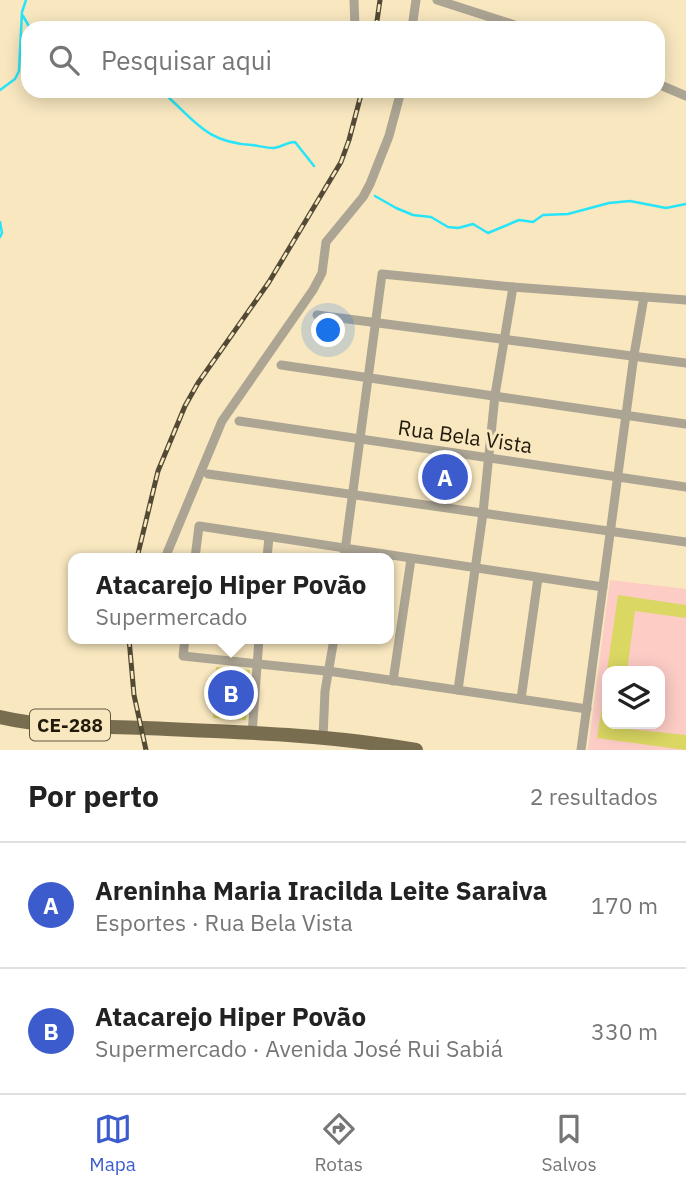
<!DOCTYPE html>
<html lang="pt">
<head>
<meta charset="utf-8">
<style>
	body { margin:0; font-family:"IBM Plex Sans",sans-serif; background:#f6f6f6; color:#222 }
	.controls { position:absolute; right:21px; bottom:21px; display:grid; overflow:hidden; border-radius:14px; box-shadow:0 4px 18px #0003 }
	.controls button { width:63px; height:63px; display:grid; place-items:center; padding:0; border:0; border-bottom:2px solid #e0e0e0; background:#fff; color:#222; font:35px sans-serif }
	.you { position:absolute; left:329px; top:331px; width:24px; height:24px; margin:-18px; border:5px solid #fff; border-radius:50%; background:#1a73e8; box-shadow:0 0 0 10px #1a73e833 }
	.badge { display:grid; place-items:center; width:46px; height:46px; border-radius:50%; background:#3c5cce; color:#fff; font-size:23px; font-weight:700 }
	.pin { position:absolute; translate:-50% -50%; border:4px solid #fff; box-shadow:0 2px 7px #0006 }
	.popup { position:absolute; left:68px; top:553px; width:326px; height:91px; box-sizing:border-box; display:grid; place-content:center; border-radius:14px; background:#fff; filter:drop-shadow(0 2px 5px #0005); font-size:23px; white-space:nowrap; color:#767676 }
	.popup b { font-size:26px; color:#222 }
	.popup::after { content:''; position:absolute; left:50%; top:100%; margin-left:-14px; border:14px solid transparent; border-top-color:#fff }
	.list { margin:0; padding:0; list-style:none }
	h2 { display:flex; justify-content:space-between; align-items:center; height:91px; margin:0; padding:0 28px; font-size:30px }
	h2 small { font-size:23px; font-weight:400; color:#767676 }
	.list li { display:grid; grid-template-columns:46px 1fr auto; gap:21px; align-items:center; box-sizing:border-box; height:126px; padding:0 28px; border-top:2px solid #e0e0e0 }
	.list b { display:block; font-size:26px; white-space:nowrap }
	.list p { margin:0; font-size:23px; white-space:nowrap; color:#767676 }
	.list em { font-size:23px; font-style:normal; color:#767676 }
	.icon { flex:none; width:38px; height:38px; fill:none; stroke:currentColor; stroke-width:2; stroke-linecap:round; stroke-linejoin:round }
	.map { position:relative; flex:none; width:686px; height:750px; overflow:hidden }
	.search { position:absolute; background:#fff; box-shadow:0 4px 18px #0003; left:21px; right:21px; top:21px; height:77px; display:flex; align-items:center; gap:18px; box-sizing:border-box; padding:0 24px; border-radius:21px; color:#767676; font-size:26px }
	.sheet { height:343px; background:#fff }
	nav { display:flex; justify-content:space-around; align-items:center; box-sizing:border-box; height:98px; border-top:2px solid #e0e0e0; background:#fff; font-size:19px; color:#767676 }
	nav a { display:grid; justify-items:center; gap:4px }
	nav .on { color:#3c5cce }
	.map>svg:first-child { display:block }
	.green { fill:#fcccc5; fill-rule:evenodd }
	.lines { fill:none; stroke-linecap:round; stroke-linejoin:round }
	.stream { stroke:#27e4f9; stroke-width:2.5 }
	.building { fill:#dad762 }
	.minor { stroke:#aca594; stroke-width:9 }
	.primary { stroke:#796d4f; stroke-width:14 }
	.rail-casing { stroke:#524a35; stroke-width:5 }
	.rail { stroke:#f8e7bf; stroke-width:2.5; stroke-dasharray:8; stroke-linecap:butt }
	.labels { text-anchor:middle; stroke-width:6; stroke-linejoin:round; paint-order:stroke }
	.shield { fill:#f8e7bf; stroke:#625842; stroke-width:2 }
	.shield-label { font-size:19px; font-weight:bold; fill:#211b0c }
	.street-label { font-size:21px; fill:#211b0c; stroke:#f8e7bf }
</style>
</head>
<body>
<div class="map">
<svg width="686" height="750" viewBox="0 0 686 750">
	<rect width="100%" height="100%" fill="#f8e7bf"/>
	<!-- green -->
	<g class="green">
		<path d="M433,454L463,457L457,501L427,497Z"/>
		<path d="M610,580L686,589V750H588ZM607,671H660V724H607Z"/>
	</g>
	<g class="lines">
		<!-- stream -->
		<g class="stream">
			<path d="M23,16L30,28"/>
			<path d="M0,90L15,79L19,71L22,12L26,0"/>
			<path d="M161,91C195,119 203,142 252,145C259,146 267,148 274,148C282,147 287,142 295,142L314,166"/>
			<path d="M375,196L396,208L413,215L431,217L448,227L458,228L473,224L488,233L519,220L533,222L543,215L568,214L609,203L630,201L666,208L686,204"/>
			<path d="M0,222L2,233L0,237"/>
		</g>
	</g>
	<!-- building -->
	<g class="building">
		<path d="M618,595L686,605V618L635,611L627,671H607Z"/>
		<path d="M216,667L250,670L246,720L213,718Z"/>
		<path d="M604,695H607V724H620L619,728L686,735V750L597,738Z"/>
	</g>
	<g class="lines">
		<!-- minor -->
		<g class="minor">
			<path d="M354,0L355,28"/>
			<path d="M437,0L524,28"/>
			<path d="M412,28L416,0"/>
			<path d="M658,84L686,96"/>
			<path d="M317,315L686,363"/>
			<path d="M281,365L686,424"/>
			<path d="M239,421L686,487"/>
			<path d="M208,474L686,542"/>
			<path d="M165,558L222,421L313,290L322,273L326,242L363,197L370,184L389,136L401,91"/>
			<path d="M195,558L199,526L603,587"/>
			<path d="M267,558L269,537"/>
			<path d="M344,558L382,274L513,287L686,300"/>
			<path d="M185,639L183,656L335,672L587,709"/>
			<path d="M393,681L411,559"/>
			<path d="M458,690L483,513L495,395L513,287"/>
			<path d="M521,699L538,578"/>
			<path d="M252,734L259,639"/>
			<path d="M323,738L325,691L334,639"/>
			<path d="M581,750L634,355L644,297"/>
		</g>
		<!-- primary -->
		<path class="primary" d="M0,717C47,728 96,726 144,728C235,732 326,734 416,750"/>
		<defs>
			<g id="rail">
				<path d="M376,28L380,0"/>
				<path d="M137,558L158,471L185,406L198,383L269,282L341,162L349,140L362,91"/>
				<path d="M129,639L134,695L146,750"/>
			</g>
		</defs>
		<!-- rail casing -->
		<use href="#rail" class="rail-casing"/>
		<!-- rail -->
		<use href="#rail" class="rail"/>
	</g>
	<g class="labels">
		<!-- shield labels -->
		<rect class="shield" x="30" y="709.5" width="80" height="31" rx="5"/>
		<g class="shield-label">
			<text x="70" y="732">CE-288</text>
		</g>
		<!-- street labels -->
		<g class="street-label">
			<text transform="translate(465 437) rotate(8)" y="7">Rua Bela Vista</text>
		</g>
	</g>
</svg>
<div class="controls">
<button><svg class="icon" aria-label="layers" viewBox="0 0 24 24"><path d="M12 4l9 5-9 5-9-5zM3 14l9 5 9-5"/></svg></button>
</div>
<div class="you"></div>
<div class="pin badge" style="left:445px;top:477px">A</div>
<div class="pin badge" style="left:231px;top:693px">B</div>
<div class="popup"><b>Atacarejo Hiper Povão</b>Supermercado</div>
<div class="search"><svg class="icon" aria-label="search" viewBox="0 0 24 24"><circle cx="10" cy="10" r="6"/><path d="M15 15l6 6"/></svg>Pesquisar aqui</div>
</div>
<section class="sheet">
<h2>Por perto<small>2 resultados</small></h2>
<ul class="list">
<li><span class="badge">A</span><div><b>Areninha Maria Iracilda Leite Saraiva</b><p>Esportes · Rua Bela Vista</p></div><em>170 m</em></li>
<li><span class="badge">B</span><div><b>Atacarejo Hiper Povão</b><p>Supermercado · Avenida José Rui Sabiá</p></div><em>330 m</em></li>
</ul>
</section>
<nav>
<a class="on"><svg class="icon" aria-label="map" viewBox="0 0 24 24"><path d="M3 6l6-2 6 2 6-2v14l-6 2-6-2-6 2zM9 4v14M15 6v14"/></svg>Mapa</a>
<a><svg class="icon" aria-label="directions" viewBox="0 0 24 24"><path d="M12 3l9 9-9 9-9-9zM9 14v-3h6M13 9l2 2-2 2"/></svg>Rotas</a>
<a><svg class="icon" aria-label="saved" viewBox="0 0 24 24"><path d="M7 4h10v16l-5-4-5 4z"/></svg>Salvos</a>
</nav>
</body>
</html>
